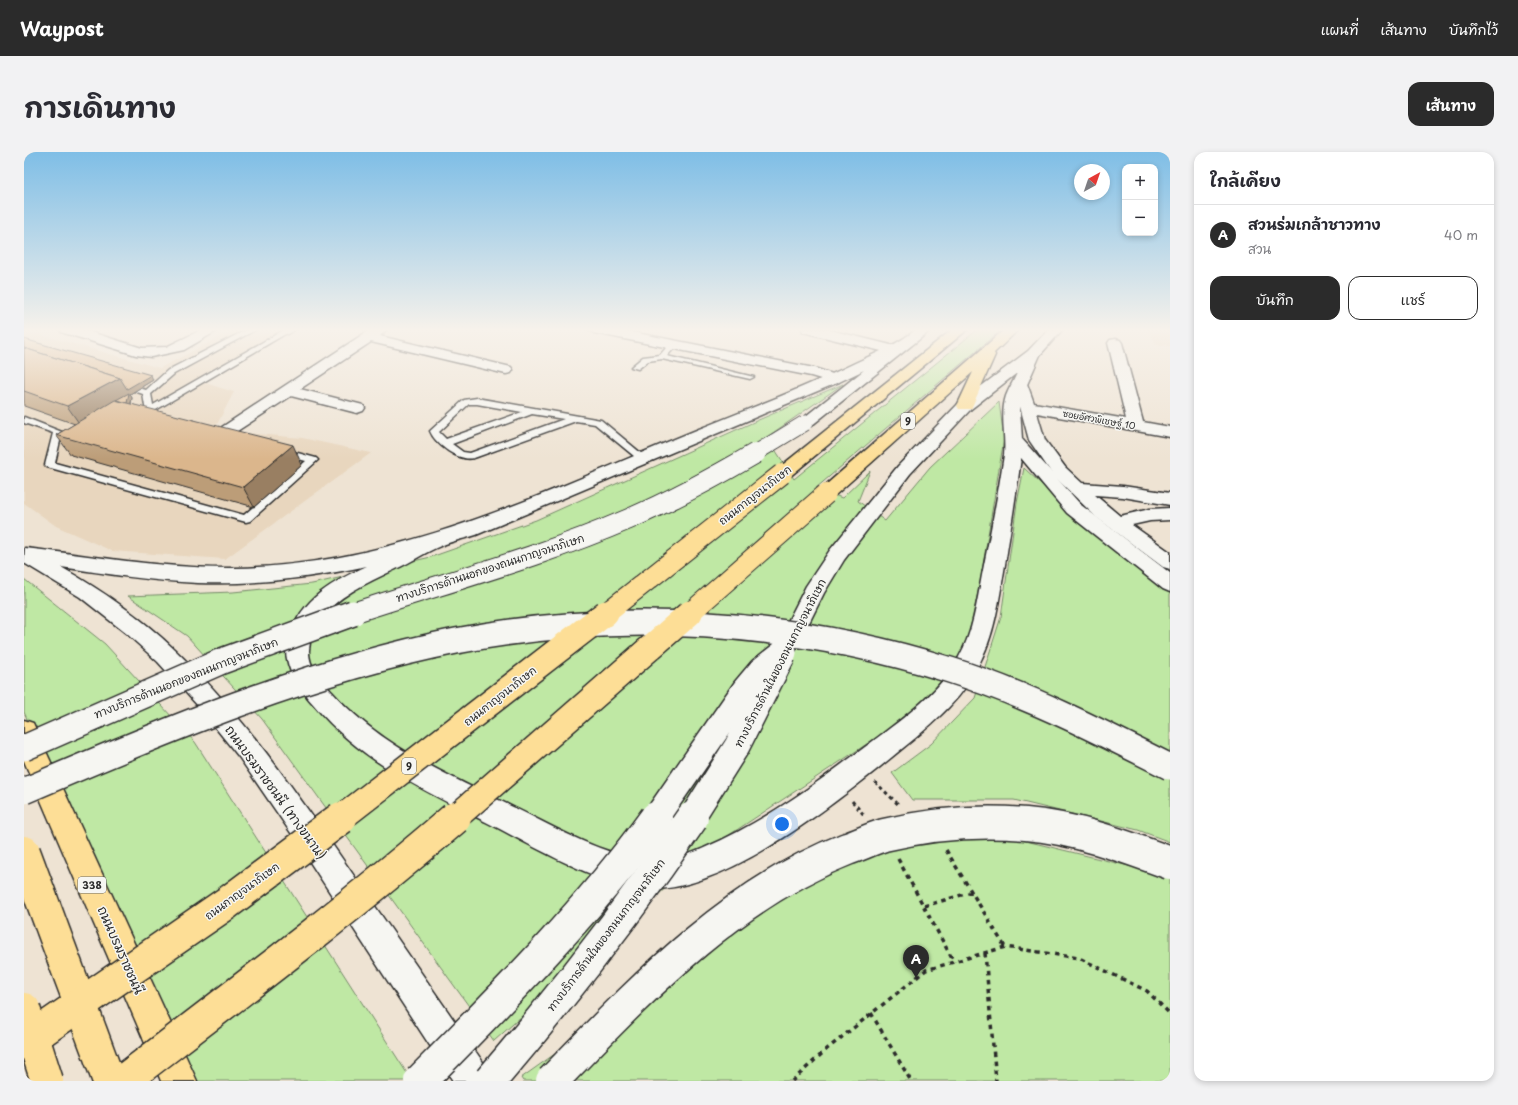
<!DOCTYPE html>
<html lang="th">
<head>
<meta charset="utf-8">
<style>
	body { margin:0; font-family:"Playpen Sans","Playpen Sans Thai",sans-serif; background:#f2f2f3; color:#2b2b33 }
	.controls { position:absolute; right:12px; top:12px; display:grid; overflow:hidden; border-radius:8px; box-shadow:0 2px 6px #0003 }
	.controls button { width:36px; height:36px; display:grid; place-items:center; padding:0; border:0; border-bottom:1px solid #e1e1e2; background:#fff; color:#2b2b33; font:20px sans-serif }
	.compass { position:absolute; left:1050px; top:12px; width:36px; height:36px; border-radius:50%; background:#fff; box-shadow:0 2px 6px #0003; rotate:40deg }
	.you { position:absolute; left:758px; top:672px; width:14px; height:14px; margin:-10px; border:3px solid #fff; border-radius:50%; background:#1a73e8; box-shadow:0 0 0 6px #1a73e833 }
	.badge { display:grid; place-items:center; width:26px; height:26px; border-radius:50%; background:#2b2b2b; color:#fff; font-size:13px; font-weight:700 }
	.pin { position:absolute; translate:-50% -33px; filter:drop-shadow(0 1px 2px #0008) }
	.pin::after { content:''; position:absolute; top:21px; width:14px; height:12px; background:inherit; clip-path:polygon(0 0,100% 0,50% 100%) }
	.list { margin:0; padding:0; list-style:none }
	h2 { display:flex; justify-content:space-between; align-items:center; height:52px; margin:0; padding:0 16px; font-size:17px }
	h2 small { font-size:13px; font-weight:400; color:#7c7c81 }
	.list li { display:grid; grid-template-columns:26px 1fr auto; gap:12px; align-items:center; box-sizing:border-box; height:60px; padding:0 16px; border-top:1px solid #e1e1e2 }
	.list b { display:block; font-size:15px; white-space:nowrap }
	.list p { margin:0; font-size:13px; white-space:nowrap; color:#7c7c81 }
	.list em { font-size:13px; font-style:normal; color:#7c7c81 }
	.actions { display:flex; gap:8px; padding:12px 16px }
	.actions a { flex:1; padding:9px 0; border:1px solid #2b2b2b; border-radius:12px; text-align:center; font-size:14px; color:#2b2b2b }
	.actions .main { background:#2b2b2b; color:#fff }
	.map { position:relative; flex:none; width:1146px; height:929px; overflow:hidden; border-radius:12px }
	header { display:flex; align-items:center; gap:24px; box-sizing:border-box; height:56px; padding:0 20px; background:#2b2b2b; color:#fff }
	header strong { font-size:19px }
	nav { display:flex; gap:22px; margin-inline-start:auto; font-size:14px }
	.intro { display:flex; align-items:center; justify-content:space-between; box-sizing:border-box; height:96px; padding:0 24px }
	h1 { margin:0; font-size:28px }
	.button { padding:10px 18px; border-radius:12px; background:#2b2b2b; color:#fff; font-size:14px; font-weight:700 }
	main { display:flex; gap:24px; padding:0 24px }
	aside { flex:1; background:#fff; border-radius:12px; box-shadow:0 2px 6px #0003 }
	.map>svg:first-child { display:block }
	.built { fill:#e8d6be }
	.green { fill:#bfe8a4; stroke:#758a68 }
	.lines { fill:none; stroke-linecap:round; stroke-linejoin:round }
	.lane-casing { stroke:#2b2b2b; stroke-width:3 }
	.street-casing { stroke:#2b2b2b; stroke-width:3 }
	.secondary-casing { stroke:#2b2b2b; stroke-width:3 }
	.primary-casing { stroke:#2b2b2b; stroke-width:3 }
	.highway-casing { stroke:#2b2b2b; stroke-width:3 }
	.path-far1 { stroke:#2b2b2b; stroke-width:3; stroke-dasharray:3.5 3.5; stroke-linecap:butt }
	.path { stroke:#2b2b2b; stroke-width:3.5; stroke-dasharray:4.5 4.5; stroke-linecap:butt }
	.lane { fill:#f6f6f2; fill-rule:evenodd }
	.street { fill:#f6f6f2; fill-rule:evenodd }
	.secondary { fill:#f6f6f2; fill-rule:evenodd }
	.primary { fill:#fdde96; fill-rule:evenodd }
	.highway { fill:#fdde96; fill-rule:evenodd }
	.secondary-bridge-far3-casing { stroke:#2b2b2b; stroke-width:17; stroke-linecap:butt }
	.secondary-bridge-far2-casing { stroke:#2b2b2b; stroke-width:22; stroke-linecap:butt }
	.secondary-bridge-far1-casing { stroke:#2b2b2b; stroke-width:28; stroke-linecap:butt }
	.secondary-bridge-casing { stroke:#2b2b2b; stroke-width:35; stroke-linecap:butt }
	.primary-bridge-casing { stroke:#2b2b2b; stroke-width:35; stroke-linecap:butt }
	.highway-bridge-far2-casing { stroke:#2b2b2b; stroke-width:22; stroke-linecap:butt }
	.highway-bridge-far1-casing { stroke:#2b2b2b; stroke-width:28; stroke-linecap:butt }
	.highway-bridge-casing { stroke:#2b2b2b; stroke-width:35; stroke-linecap:butt }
	.secondary-bridge-far3 { stroke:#f6f6f2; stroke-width:15 }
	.secondary-bridge-far2 { stroke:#f6f6f2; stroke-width:20 }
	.secondary-bridge-far1 { stroke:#f6f6f2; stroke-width:25 }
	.secondary-bridge { stroke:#f6f6f2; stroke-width:32 }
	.primary-bridge { stroke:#fdde96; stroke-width:32 }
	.highway-bridge-far2 { stroke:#fdde96; stroke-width:20 }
	.highway-bridge-far1 { stroke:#fdde96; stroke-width:25 }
	.highway-bridge { stroke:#fdde96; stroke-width:32 }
	.wall { fill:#bc9d78; stroke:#2b2b2b }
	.shaded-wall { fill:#997f62; stroke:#2b2b2b }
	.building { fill:#dbb68c; stroke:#2b2b2b }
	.labels { text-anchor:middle; stroke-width:3; stroke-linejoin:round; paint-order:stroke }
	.far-street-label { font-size:9px; fill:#2b2b2b; stroke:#f6f6f2 }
	.shield { fill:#f6f6f2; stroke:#686867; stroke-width:1 }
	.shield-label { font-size:10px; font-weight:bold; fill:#2b2b2b }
	.street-label { font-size:11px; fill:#2b2b2b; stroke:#f6f6f2 }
	.near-street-label { font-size:13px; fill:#2b2b2b; stroke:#f6f6f2 }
</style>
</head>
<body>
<header>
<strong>Waypost</strong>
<nav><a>แผนที่</a><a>เส้นทาง</a><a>บันทึกไว้</a></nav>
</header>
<div class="intro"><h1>การเดินทาง</h1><a class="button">เส้นทาง</a></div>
<main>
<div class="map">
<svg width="1146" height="929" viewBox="0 0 1146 929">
	<rect width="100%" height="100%" fill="#eee3d3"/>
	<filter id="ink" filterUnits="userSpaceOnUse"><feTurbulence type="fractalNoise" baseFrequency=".025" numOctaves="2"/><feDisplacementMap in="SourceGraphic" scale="8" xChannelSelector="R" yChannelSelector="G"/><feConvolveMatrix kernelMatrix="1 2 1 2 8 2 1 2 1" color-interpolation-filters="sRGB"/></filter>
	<g filter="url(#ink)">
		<!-- built -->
		<g class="built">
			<path d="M211,177H272L181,231L210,240L190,278L278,286L347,301L201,407L88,399L32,374L0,351V178L136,216Z"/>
			<path d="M1123,177H1146V194L1132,192Z"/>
		</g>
		<!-- green -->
		<g class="green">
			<path d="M954,177H978L792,336L818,346L846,319L834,349L861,369L906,315L975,250L980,287L956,431L941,499L920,535L870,574L690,693L470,889L238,567L163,484L104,444L209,440L288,432L407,405L512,368L732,269L819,232L743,285L770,327Z"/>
			<path d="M1000,316L1029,343L1146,435V690L1114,678L990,648H888L868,621L907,592L951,546L977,465L993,351Z"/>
			<path d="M0,427L81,492L171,590L388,929H160L0,560Z"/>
			<path d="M973,682L1146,724V929H499L497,926L778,726L893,688Z"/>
		</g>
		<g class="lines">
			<defs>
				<g id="lane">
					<path d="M224,177H233L150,222L127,242L129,253L258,179L257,177L268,178L130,259L131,264L137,267L136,269H127L123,266L119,242L93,233L97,231L122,238L144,218Z"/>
					<path d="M647,190L654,192L643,204L730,225L726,227L638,207L624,209L614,217L607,215L619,205L636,203Z"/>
					<path d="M453,246L577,268L624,307L622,309H616L571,272L552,269L450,306C435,310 411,292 406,279L440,248ZM445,252H453L498,260L422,287L415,280ZM508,262L540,267L446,301L439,300L428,292Z"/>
					<path d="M0,265L38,280L31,311L220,363L282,309L256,302V298L259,297L292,306L294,308L226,369L222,370L23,315L21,313L29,281L0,271Z"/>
				</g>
				<g id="street">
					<path d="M36,177H57L118,196L142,195L179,177H196L160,198L127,205L112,203L37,180Z"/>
					<path d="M258,177H272L264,182L259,181Z"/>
					<path d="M347,177H363L356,184L487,215L489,218L487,221L482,222L347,190L276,237L339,253L341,256L339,259L333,261L267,244L210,281L204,283L198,281L196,278L198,275Z"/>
					<path d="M564,177H593L790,216L815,224L817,227L815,230L810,231L787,224L570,181Z"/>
					<path d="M778,177H802L875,195L877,198L875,201L870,202L779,180Z"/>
					<path d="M1091,187L1096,188L1098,191L1119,270L1146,275V285L1013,261L1021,288L1041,315L1058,331L1099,334L1146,341V353L1099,345L1071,343L1096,364L1126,357L1146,356V368L1126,369L1108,373L1146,400V417L1139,415L1072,365L1029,323L1005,288L990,232L992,229H1002L1010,251L1102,267L1084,191L1086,188Z"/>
				</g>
				<path id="secondary" d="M893,177H908L787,274L781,276L775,274L773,271L840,218L815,230L452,383C439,387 424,390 412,396C399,402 387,410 374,416C348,429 317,441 298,465C291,474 286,486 285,498C284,515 297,528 308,540C357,595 426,624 491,656C533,676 586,709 633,707C649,706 665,703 680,696C741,670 796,629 849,589C881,565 916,540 935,505C949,480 953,450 958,423C966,383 974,343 980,303C982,284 976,262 982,244C985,236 990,228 993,221L947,257L886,322L820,408L800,441L769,503L761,506L753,503L750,497L782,434L806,398L874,314L935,251L1004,199L1025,177H1039L1016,203L998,244L996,257L998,287L1057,353L1146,421V440L1139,437L1043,361L997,306C992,344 986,381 980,419C975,448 971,479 958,506C950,524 939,541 925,555C904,577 880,595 857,614C802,658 700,738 628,737C578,736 506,692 462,670C399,638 335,608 290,553C279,541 266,524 263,507C261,499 263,491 266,484C277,447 310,429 343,414C288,426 230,433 174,431C128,429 83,422 37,415C77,438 117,465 150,497C220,563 274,643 328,721C373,786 418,851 463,916L468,929H429L267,681L215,605L174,554L134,510L103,482L56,445L0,411L1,396C72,404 141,417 212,416C377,413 525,338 675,277C727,256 780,236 831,211C853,201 874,192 893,177Z"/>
				<path id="primary" d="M136,869L148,874L173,929H137L119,886L124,874Z"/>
				<g id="highway">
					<path d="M929,177H944L764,326L758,327L752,326L749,322L752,318Z"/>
					<path d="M981,177H995L970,201L971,203L947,257H935L933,254L949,220L808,346L802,348L796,346L793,342L796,338Z"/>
					<path d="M0,568L9,571L148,874L153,886L148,898L136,903L124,898L0,609Z"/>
				</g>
			</defs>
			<!-- lane casing -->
			<use href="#lane" class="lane-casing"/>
			<!-- street casing -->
			<use href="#street" class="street-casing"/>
			<!-- secondary casing -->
			<use href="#secondary" class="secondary-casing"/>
			<!-- primary casing -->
			<use href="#primary" class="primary-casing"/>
			<!-- highway casing -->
			<use href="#highway" class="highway-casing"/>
			<!-- path-far1 -->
			<g class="path-far1">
				<path d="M851,630L875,653"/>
				<path d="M828,649L840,663"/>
			</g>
			<!-- path -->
			<g class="path">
				<path d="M922,698L981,795"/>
				<path d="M874,707L930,810"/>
				<path d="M900,754L948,740"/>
				<path d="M961,801L972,929"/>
				<path d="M847,861L887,929"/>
				<path d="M768,929L803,897L902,818L981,795L1055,806L1123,839L1146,862"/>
			</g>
			<!-- lane -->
			<use href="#lane" class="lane"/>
			<!-- street -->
			<use href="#street" class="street"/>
			<!-- secondary -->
			<use href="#secondary" class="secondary"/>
			<!-- primary -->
			<use href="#primary" class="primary"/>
			<!-- highway -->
			<use href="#highway" class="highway"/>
			<defs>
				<path id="secondary-bridge-far3" d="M730,302L781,271"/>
				<path id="secondary-bridge-far2" d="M326,462C419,431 515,406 605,367C649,348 691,325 732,301"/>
				<g id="secondary-bridge-far1">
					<path d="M0,596L198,509L329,461"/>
					<path d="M0,639C140,579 282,519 432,489C595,457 767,468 926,518C1002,542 1075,579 1146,615"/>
					<path d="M631,667L721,537L737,518L760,500"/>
					<path d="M667,667L713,594L759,503"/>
				</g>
				<g id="secondary-bridge">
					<path d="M396,929C479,845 563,761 632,666"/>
					<path d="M466,929C538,845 606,757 668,666"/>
					<path d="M528,929C615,840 705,743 823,697C835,693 847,687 860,683C906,672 954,668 1002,672C1051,676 1100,694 1146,711"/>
				</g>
				<g id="primary-bridge">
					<path d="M0,700L85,929"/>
					<path d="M0,857L23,929"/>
				</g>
				<g id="highway-bridge-far2">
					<path d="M581,462L758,322"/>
					<path d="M665,462L802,342"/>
				</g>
				<g id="highway-bridge-far1">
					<path d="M316,667L582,461"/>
					<path d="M430,667L666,461"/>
				</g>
				<g id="highway-bridge">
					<path d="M0,891L203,751L317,666"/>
					<path d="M99,929C211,843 324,758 431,666"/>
				</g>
			</defs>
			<!-- secondary-bridge-far3 casing -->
			<use href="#secondary-bridge-far3" class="secondary-bridge-far3-casing"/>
			<!-- secondary-bridge-far2 casing -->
			<use href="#secondary-bridge-far2" class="secondary-bridge-far2-casing"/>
			<!-- secondary-bridge-far1 casing -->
			<use href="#secondary-bridge-far1" class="secondary-bridge-far1-casing"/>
			<!-- secondary-bridge casing -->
			<use href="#secondary-bridge" class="secondary-bridge-casing"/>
			<!-- primary-bridge casing -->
			<use href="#primary-bridge" class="primary-bridge-casing"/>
			<!-- highway-bridge-far2 casing -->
			<use href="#highway-bridge-far2" class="highway-bridge-far2-casing"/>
			<!-- highway-bridge-far1 casing -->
			<use href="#highway-bridge-far1" class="highway-bridge-far1-casing"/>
			<!-- highway-bridge casing -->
			<use href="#highway-bridge" class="highway-bridge-casing"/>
			<!-- secondary-bridge-far3 -->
			<use href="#secondary-bridge-far3" class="secondary-bridge-far3"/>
			<!-- secondary-bridge-far2 -->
			<use href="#secondary-bridge-far2" class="secondary-bridge-far2"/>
			<!-- secondary-bridge-far1 -->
			<use href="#secondary-bridge-far1" class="secondary-bridge-far1"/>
			<!-- secondary-bridge -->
			<use href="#secondary-bridge" class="secondary-bridge"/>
			<!-- primary-bridge -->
			<use href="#primary-bridge" class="primary-bridge"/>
			<!-- highway-bridge-far2 -->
			<use href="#highway-bridge-far2" class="highway-bridge-far2"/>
			<!-- highway-bridge-far1 -->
			<use href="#highway-bridge-far1" class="highway-bridge-far1"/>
			<!-- highway-bridge -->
			<use href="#highway-bridge" class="highway-bridge"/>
		</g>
		<!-- wall -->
		<path class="wall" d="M0,187L129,228L106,242L108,246L107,252L278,313L230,355L47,303L32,283L51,272L0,254Z"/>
		<!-- shaded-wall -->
		<g class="shaded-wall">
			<path d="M127,223L129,228L106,242L108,246L103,268L57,274L43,254L96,226Z"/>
			<path d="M269,293L278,313L230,355L219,335Z"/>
		</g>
		<!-- building -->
		<g class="building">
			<path d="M0,187L127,223L103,237L96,226L0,196Z"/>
			<path d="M0,196L96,226L43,254L0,239Z"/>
			<path d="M105,241L103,251L92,248Z"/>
			<path d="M91,248L269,293L219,335L32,283Z"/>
		</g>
	</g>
	<!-- sky -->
	<linearGradient id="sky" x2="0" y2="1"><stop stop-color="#7fbee6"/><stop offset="0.58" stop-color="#f7f2eb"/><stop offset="1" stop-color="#f7f2eb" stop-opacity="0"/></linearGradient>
	<rect width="1146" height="307" fill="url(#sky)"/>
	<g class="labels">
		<!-- far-street labels -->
		<g class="far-street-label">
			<text transform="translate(1075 268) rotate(10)" y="3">ซอยอัศวพิเชษฐ์ 10</text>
		</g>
		<!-- shield labels -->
		<g class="shield">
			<rect x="877" y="261" width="14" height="16" rx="3"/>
			<rect x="378" y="606" width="14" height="16" rx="3"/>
			<rect x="54" y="725" width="28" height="16" rx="3"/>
		</g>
		<g class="shield-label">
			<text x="884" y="273">9</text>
			<text x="385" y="618">9</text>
			<text x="68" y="737">338</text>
		</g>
		<!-- street labels -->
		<g class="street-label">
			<text transform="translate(731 343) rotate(-38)" y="4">ถนนกาญจนาภิเษก</text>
			<text transform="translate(466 416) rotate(-18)" y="4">ทางบริการด้านนอกของถนนกาญจนาภิเษก</text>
			<text transform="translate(756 511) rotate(-63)" y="4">ทางบริการด้านในของถนนกาญจนาภิเษก</text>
			<text transform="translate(162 526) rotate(-22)" y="4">ทางบริการด้านนอกของถนนกาญจนาภิเษก</text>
			<text transform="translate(476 544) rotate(-38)" y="4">ถนนกาญจนาภิเษก</text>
			<text transform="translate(218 739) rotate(-36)" y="4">ถนนกาญจนาภิเษก</text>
			<text transform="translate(582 783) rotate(-53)" y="4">ทางบริการด้านในของถนนกาญจนาภิเษก</text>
		</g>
		<!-- near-street labels -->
		<g class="near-street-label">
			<text transform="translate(252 640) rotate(54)" y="5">ถนนบรมราชชนนี (ทางขนาน)</text>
			<text transform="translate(97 798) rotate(66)" y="5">ถนนบรมราชชนนี</text>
		</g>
	</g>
</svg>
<div class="controls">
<button>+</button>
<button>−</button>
</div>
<svg class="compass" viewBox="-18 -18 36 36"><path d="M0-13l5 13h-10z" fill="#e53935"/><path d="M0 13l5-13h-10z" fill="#7c7c81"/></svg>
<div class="you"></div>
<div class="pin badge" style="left:892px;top:826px">A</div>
</div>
<aside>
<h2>ใกล้เคียง<small></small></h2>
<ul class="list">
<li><span class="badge">A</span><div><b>สวนร่มเกล้าชาวทาง</b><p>สวน</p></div><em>40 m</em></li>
</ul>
<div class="actions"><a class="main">บันทึก</a><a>แชร์</a></div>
</aside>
</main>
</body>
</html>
